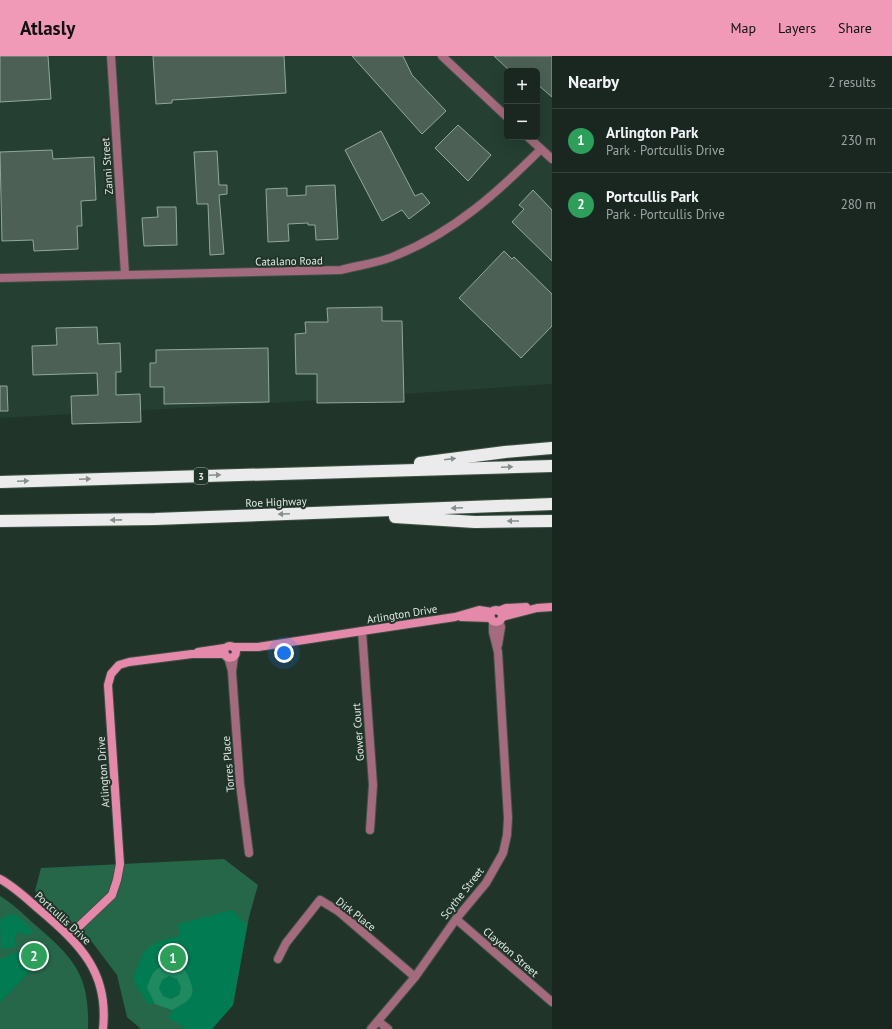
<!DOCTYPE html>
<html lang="en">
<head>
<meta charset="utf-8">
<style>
	body { margin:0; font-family:"PT Sans",sans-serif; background:#26332d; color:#f1f3f6 }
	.controls { position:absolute; right:12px; top:12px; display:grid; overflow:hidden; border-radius:6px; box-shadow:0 4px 16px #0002 }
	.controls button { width:36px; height:36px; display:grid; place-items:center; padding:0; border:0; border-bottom:1px solid #37443e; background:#192720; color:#f1f3f6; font:20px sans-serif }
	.you { position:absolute; left:284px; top:597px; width:14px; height:14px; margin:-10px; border:3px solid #fff; border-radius:50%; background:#1a73e8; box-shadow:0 0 0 6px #1a73e833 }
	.badge { display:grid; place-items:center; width:26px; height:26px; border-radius:50%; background:#f09ab7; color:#fff; font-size:13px; font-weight:700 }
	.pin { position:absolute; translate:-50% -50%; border:2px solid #fff; box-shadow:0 1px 4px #0006 }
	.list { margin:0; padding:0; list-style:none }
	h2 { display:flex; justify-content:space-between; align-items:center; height:52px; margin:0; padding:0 16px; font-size:17px }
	h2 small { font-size:13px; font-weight:400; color:#9fa5a5 }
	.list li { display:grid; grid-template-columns:26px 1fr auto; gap:12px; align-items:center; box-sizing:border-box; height:64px; padding:0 16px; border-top:1px solid #37443e }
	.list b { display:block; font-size:15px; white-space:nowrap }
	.list p { margin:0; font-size:13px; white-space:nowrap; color:#9fa5a5 }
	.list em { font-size:13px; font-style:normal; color:#9fa5a5 }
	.map { position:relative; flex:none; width:552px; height:973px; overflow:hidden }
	header { display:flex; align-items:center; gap:24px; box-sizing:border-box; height:56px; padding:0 20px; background:#f09ab7; color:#111 }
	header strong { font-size:19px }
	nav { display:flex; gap:22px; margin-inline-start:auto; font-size:14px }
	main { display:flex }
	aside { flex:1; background:#192720 }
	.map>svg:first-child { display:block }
	.built { fill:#253f32; fill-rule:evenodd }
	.green { fill:#26674a }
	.forest { fill:#007b52 }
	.water { fill:#1f8a60; fill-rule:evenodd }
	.building { fill:#4c6055; stroke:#92a89c }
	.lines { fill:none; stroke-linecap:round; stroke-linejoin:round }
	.street-casing { stroke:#3f5147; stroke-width:10 }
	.secondary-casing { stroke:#3f5147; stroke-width:10 }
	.highway-casing { stroke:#3f5147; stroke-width:14 }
	.street { stroke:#a46a7d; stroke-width:8 }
	.secondary { stroke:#e589aa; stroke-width:8 }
	.highway { stroke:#ebebeb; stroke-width:12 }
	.oneway { fill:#86908a }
	.labels { text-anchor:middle; stroke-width:4; stroke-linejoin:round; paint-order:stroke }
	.shield { fill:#21342a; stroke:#a5b2ab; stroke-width:1 }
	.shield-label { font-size:10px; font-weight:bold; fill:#dde8e2 }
	.street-label { font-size:11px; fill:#dde8e2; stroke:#21342a }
</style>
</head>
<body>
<header>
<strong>Atlasly</strong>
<nav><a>Map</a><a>Layers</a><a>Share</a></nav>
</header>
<main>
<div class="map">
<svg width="552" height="973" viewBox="0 0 552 973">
	<rect width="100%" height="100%" fill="#21342a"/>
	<!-- built -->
	<path class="built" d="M0,0H552V328L274,347L0,362ZM507,15H537V81H507Z"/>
	<!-- green -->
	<g class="green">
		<path d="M224,803L258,829L249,861L233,949L212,973H141L127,961L117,919L92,886L35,835L41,812Z"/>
		<path d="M0,840C12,847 23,858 33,867C73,901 90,918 88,973H0Z"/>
	</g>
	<!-- forest -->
	<g class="forest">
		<path d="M232,854L247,869L233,949L212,973H186L168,961C176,947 185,952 193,935L169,908L147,932L155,948H148L133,924C144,890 145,888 180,880L178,868Z"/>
		<path d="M9,858L19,861L34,876L27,879L18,876L14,884L17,889L12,892L1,893L0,865Z"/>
		<path d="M17,896L31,899L32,913L0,947V903Z"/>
		<circle cx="170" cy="931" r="11"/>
	</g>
	<!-- water -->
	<path class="water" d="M169,908L185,914C197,937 196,942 172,954L155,948L147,932C152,918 153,912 169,908ZM169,920L177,923L181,931L179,939L171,943L163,940L159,932L162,924Z"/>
	<!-- building -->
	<g class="building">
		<path d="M0,0H48L51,43L0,46Z"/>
		<path d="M153,0H284L286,37L172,44V47L156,48Z"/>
		<path d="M352,0H403L412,19L446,55L422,78Z"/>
		<path d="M494,0H552V41L537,28V15H510Z"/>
		<path d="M458,69L491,99L468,125L435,92Z"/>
		<path d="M381,75L415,140L422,137L430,147L409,163L402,154L382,165L345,94Z"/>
		<path d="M52,94L53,103L94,101L96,144L81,145L82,170H77L78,193L34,195L33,184L2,185L0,96Z"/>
		<path d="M217,95L219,129H227V138L219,139L224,198L210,199L208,148H197L194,96Z"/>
		<path d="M335,129L338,183L316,184L315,169H308V167L288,168L289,185L268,186L266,133L287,132V140L306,139V130Z"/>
		<path d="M533,134L552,154V205L512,166L524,153L519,149Z"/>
		<path d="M157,151H176L177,189L144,190L142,162L158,161Z"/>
		<path d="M504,195L512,203L514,201L552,238V270L521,302L459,242Z"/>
		<path d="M382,251V265H402L404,346L317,347V318H296L295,278L306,277L305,266H328L327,252Z"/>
		<path d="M97,271L98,288L120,287L121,316H116V339L140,338L141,366L72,368L71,340L98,339L97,317L33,319L32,290L57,289L56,272Z"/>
		<path d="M268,292L269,346L164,348V331H150V307H156V294Z"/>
		<path d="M0,330H7L8,355H0Z"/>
	</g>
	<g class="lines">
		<defs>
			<g id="street">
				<path d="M111,0L125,218"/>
				<path d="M442,0L507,61"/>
				<path d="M528,81L552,103"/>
				<path d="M0,222L341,214C359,209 380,207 397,199C454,176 498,136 541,93"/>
				<path d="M362,575L373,729L370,774"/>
				<path d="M498,589L501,571L499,565"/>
				<path d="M234,600L232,616L240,728L249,797"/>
				<path d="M228,601L232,615"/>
				<path d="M456,863L552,946"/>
				<path d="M278,903L286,887L320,844L338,855L415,921"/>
				<path d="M378,965L388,973"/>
				<path d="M371,973L415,921L456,863L486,827L503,797L507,779L508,762L498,596L493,576V565"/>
			</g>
			<g id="secondary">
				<circle cx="496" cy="560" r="6"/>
				<path d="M499,555L506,552L526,551"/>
				<path d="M461,561L491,562"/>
				<path d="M502,561L537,552L552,551"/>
				<circle cx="230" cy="596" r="6"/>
				<path d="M233,591H258L362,575L455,561L479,554L492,556"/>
				<path d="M198,596L225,592"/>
				<path d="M0,823C15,831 28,844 41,855C81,889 109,917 103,973"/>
				<path d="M69,880L112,839L117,824L120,808L108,629L111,618L119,609L129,606L192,598H225"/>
			</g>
			<g id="highway">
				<path d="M420,407L505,396L552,392"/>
				<path d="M0,426L552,410"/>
				<path d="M395,461L475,466L552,465"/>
				<path d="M0,465L155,463L552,448"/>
			</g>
		</defs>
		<!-- street casing -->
		<use href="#street" class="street-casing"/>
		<!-- secondary casing -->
		<use href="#secondary" class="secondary-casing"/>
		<!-- highway casing -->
		<use href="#highway" class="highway-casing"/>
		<!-- street -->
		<use href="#street" class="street"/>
		<!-- secondary -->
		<use href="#secondary" class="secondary"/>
		<!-- highway -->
		<use href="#highway" class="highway"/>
	</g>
	<!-- one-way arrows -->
	<defs><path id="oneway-solid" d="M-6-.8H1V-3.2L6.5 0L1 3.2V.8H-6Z"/></defs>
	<g class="oneway">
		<use href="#oneway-solid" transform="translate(450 403) rotate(-7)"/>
		<use href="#oneway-solid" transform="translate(507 411) rotate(-2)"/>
		<use href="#oneway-solid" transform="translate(215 419) rotate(-2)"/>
		<use href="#oneway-solid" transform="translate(85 423) rotate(-2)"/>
		<use href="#oneway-solid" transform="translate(23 425) rotate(-2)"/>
		<use href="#oneway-solid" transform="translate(457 452) rotate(178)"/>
		<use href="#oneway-solid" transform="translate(284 458) rotate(178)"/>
		<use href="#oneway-solid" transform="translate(116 464) rotate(179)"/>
		<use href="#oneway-solid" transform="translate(513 465) rotate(180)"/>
	</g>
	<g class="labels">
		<!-- shield labels -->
		<rect class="shield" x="194" y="412" width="14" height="16" rx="3"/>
		<g class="shield-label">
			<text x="201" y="424">3</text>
		</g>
		<!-- street labels -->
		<g class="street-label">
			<text transform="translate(107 110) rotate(-94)" y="4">Zanni Street</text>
			<text transform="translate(289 205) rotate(-1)" y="4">Catalano Road</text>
			<text transform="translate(276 446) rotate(-2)" y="4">Roe Highway</text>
			<text transform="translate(402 558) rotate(-9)" y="4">Arlington Drive</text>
			<text transform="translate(358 676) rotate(-94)" y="4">Gower Court</text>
			<text transform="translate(228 708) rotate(-95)" y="4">Torres Place</text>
			<text transform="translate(103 716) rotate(-94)" y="4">Arlington Drive</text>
			<text transform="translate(462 837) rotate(-52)" y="4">Scythe Street</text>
			<text transform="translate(356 858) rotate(38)" y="4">Dirk Place</text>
			<text transform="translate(63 862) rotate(43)" y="4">Portcullis Drive</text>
			<text transform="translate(511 896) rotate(41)" y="4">Claydon Street</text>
		</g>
	</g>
</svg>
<div class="controls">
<button>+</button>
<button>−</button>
</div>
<div class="you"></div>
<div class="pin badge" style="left:173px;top:902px;background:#2e9e5b">1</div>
<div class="pin badge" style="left:34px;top:900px;background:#2e9e5b">2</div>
</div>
<aside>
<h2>Nearby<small>2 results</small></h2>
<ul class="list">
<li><span class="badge" style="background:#2e9e5b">1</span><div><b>Arlington Park</b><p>Park · Portcullis Drive</p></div><em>230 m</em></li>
<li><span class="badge" style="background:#2e9e5b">2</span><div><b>Portcullis Park</b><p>Park · Portcullis Drive</p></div><em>280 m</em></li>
</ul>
</aside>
</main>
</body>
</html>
